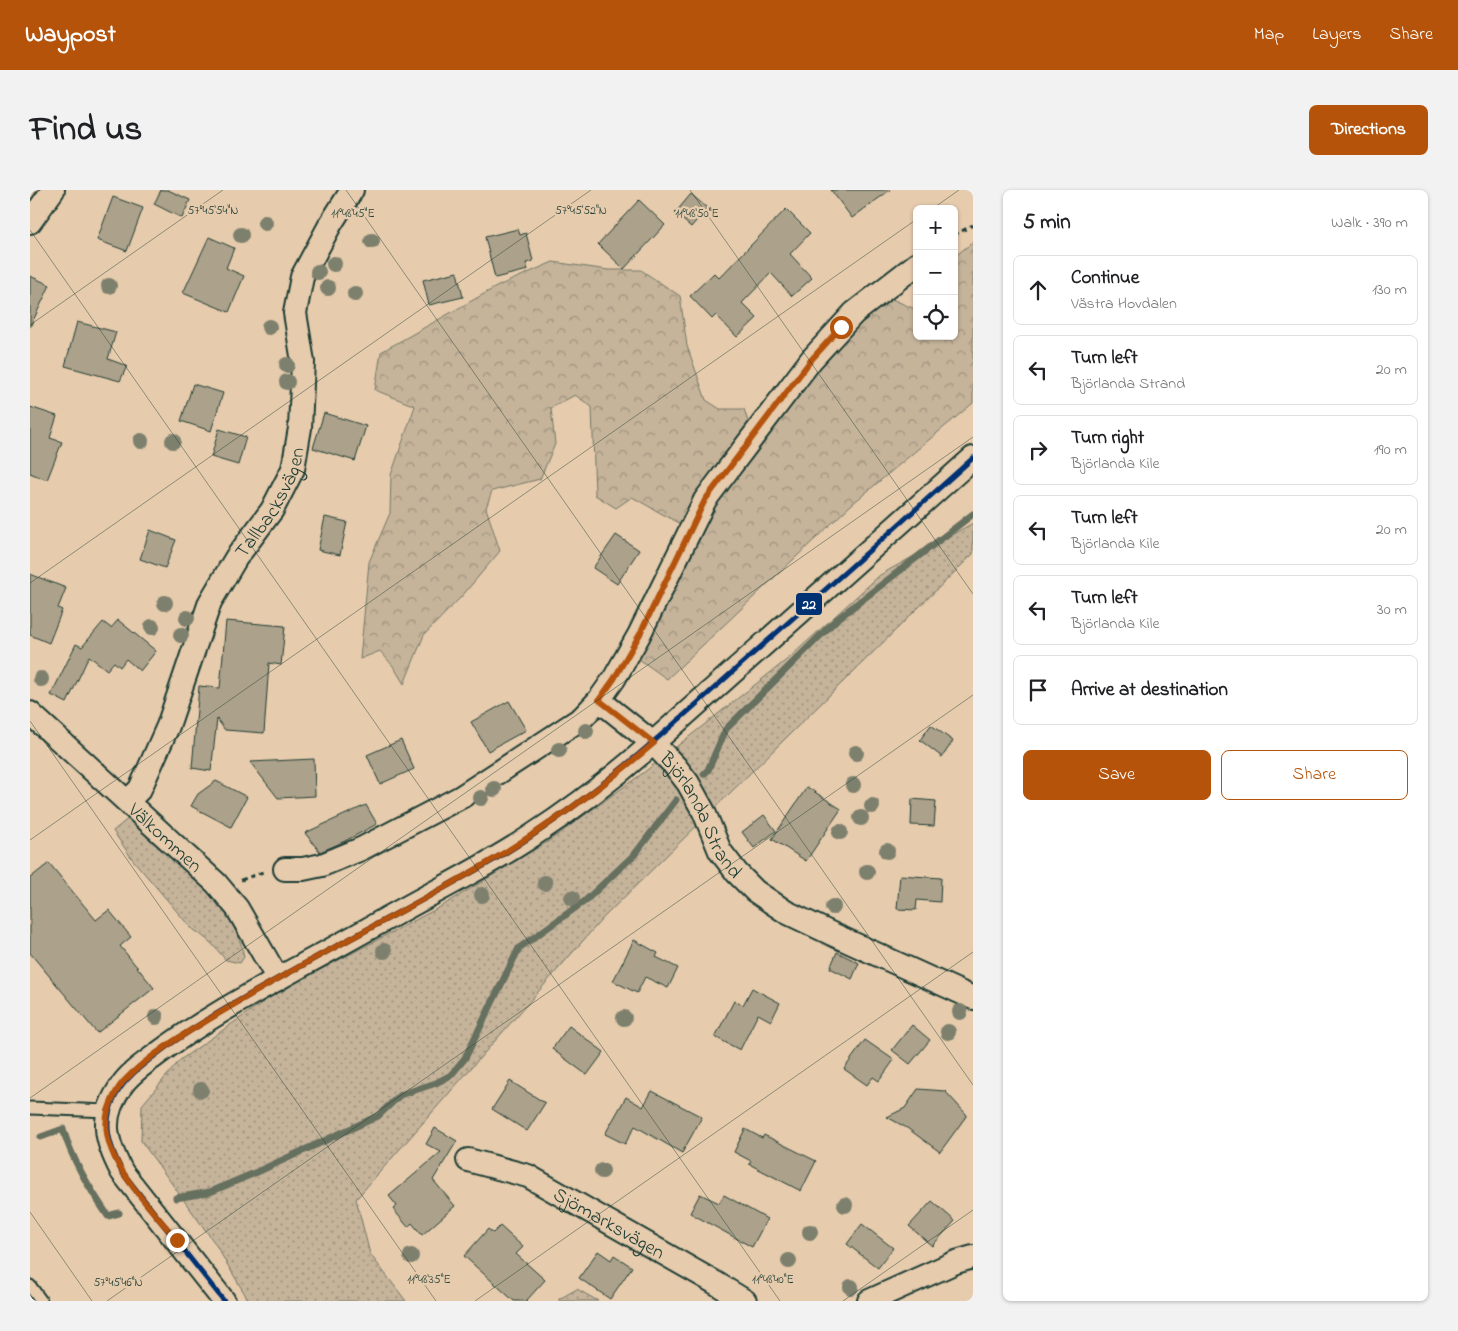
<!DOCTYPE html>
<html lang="en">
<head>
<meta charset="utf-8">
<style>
	body { margin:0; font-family:"Indie Flower",sans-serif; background:#f2f2f2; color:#202124 }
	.controls { position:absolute; right:15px; top:15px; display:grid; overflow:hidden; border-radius:8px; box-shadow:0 1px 4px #0004 }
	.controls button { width:45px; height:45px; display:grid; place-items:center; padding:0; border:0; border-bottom:1px solid #e0e0e0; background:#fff; color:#202124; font:25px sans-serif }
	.stop { position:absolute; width:15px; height:15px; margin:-11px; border:4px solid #b45309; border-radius:50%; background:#fff }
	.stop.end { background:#b45309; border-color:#fff; box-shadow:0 1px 5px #0008 }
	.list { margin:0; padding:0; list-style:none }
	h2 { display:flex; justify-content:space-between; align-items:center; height:65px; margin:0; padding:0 20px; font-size:21px }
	h2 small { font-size:16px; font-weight:400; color:#757577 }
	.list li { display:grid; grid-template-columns:32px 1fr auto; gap:15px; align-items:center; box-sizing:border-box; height:70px; margin:0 10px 10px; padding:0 10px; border:1px solid #e0e0e0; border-radius:8px }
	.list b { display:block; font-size:19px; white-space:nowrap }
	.list p { margin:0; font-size:16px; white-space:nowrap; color:#757577 }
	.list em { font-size:16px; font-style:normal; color:#757577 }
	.actions { display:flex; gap:10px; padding:15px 20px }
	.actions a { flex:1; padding:11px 0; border:1px solid #b45309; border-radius:8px; text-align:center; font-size:18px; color:#b45309 }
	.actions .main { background:#b45309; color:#fff }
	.icon { flex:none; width:28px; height:28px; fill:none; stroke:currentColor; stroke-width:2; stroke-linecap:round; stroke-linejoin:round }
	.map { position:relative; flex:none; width:943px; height:1111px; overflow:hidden; border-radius:8px }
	header { display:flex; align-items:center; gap:30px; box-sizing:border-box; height:70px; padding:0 25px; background:#b45309; color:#fff }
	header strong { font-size:24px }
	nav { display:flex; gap:28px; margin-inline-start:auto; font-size:18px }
	.intro { display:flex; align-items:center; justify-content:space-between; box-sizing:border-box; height:120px; padding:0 30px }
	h1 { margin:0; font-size:35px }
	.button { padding:12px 22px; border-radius:8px; background:#b45309; color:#fff; font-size:18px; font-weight:700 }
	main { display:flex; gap:30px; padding:0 30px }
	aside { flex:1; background:#fff; border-radius:8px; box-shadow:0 1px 4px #0004 }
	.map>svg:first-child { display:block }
	.grass { fill:url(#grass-dots); stroke:#727867 }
	.forest { fill:url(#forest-crowns); stroke:#727867 }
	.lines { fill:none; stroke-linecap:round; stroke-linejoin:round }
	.stream { stroke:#666f5f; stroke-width:7 }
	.building { fill:#aca18a; stroke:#1f3d34 }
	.lane-casing { stroke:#1f3d34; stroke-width:15 }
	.street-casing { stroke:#1f3d34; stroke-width:26 }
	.path { stroke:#1f3d34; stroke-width:3; stroke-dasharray:5 4; stroke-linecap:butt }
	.lane { stroke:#e6cbad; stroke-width:11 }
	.street { stroke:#e6cbad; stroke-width:22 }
	.bus-1-casing { stroke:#e6cbad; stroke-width:9 }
	.bus-1 { stroke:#003273; stroke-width:5 }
	.tree { fill:#7d806d }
	.route { stroke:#b45309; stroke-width:6 }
	.ticks { fill:none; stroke:#1f3d34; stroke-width:1; stroke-opacity:0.45 }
	.labels { text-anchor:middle; stroke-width:4.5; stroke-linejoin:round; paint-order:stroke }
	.street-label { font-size:20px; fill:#1f3d34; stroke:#e6cbad }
	.ticks-label { font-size:12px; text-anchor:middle; fill:#1f3d34; stroke:#e6cbad; stroke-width:4.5; stroke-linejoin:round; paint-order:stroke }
	.line-badge { stroke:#e6cbad; stroke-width:2 }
	.badge-label { font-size:14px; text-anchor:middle; font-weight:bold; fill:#fff }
</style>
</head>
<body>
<header>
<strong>Waypost</strong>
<nav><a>Map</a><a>Layers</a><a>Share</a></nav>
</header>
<div class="intro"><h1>Find us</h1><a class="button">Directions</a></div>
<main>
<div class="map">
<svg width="943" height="1111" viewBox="0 0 943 1111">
	<defs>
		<pattern id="grass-dots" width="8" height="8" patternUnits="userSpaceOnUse" patternTransform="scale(1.25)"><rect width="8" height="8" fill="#c5b39a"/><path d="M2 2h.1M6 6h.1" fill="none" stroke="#9f937e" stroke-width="1.8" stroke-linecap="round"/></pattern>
		<pattern id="forest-crowns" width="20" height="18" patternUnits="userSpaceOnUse" patternTransform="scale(1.25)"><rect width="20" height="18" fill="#c5b39a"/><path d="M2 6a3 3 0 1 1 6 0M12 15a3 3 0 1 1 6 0" fill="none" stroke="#9f937e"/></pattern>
	</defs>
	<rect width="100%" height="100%" fill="#e6cbad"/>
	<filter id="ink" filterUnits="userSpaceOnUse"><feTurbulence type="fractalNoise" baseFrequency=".02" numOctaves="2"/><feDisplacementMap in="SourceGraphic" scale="10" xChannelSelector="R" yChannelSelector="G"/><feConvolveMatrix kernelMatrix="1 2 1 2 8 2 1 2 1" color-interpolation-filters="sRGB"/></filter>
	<g filter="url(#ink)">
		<!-- grass -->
		<g class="grass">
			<path d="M943,333V364L573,728L326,1009L340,1064L376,1111H219L184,1052L111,951L112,915L150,870L246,803L412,716L519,651L613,583L759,468L850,385Z"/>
			<path d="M100,627C137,661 207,715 214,767L210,773L196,770L181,753L170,744L161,738L103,670L83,641Z"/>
			<path d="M547,1099L568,1111H529V1109Z"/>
		</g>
		<!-- forest -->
		<g class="forest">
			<path d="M943,52V213L821,315L637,489L606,467L673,325L783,179L855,106L887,120V146H924V67Z"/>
			<path d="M523,72L578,80H611L650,106L657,156L676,210L690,219H714L719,235L652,335L602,307L586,318L565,305L562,217L545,205L521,218L525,254L510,289L462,301L456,318L470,361L432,406L394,445L374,494L363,476L350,461L330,469L339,372L360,323L361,285L385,216L345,200L351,162L468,96Z"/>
		</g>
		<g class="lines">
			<!-- stream -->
			<g class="stream">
				<path d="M674,584L678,580L696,539L806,430L943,324"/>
				<path d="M11,947L33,939C42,970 60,999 78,1026L89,1023"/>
				<path d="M146,1008L180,1002L227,982L348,926L370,905L406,893L421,885L435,868L489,758L555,711L605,664L646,610"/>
			</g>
		</g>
		<!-- building -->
		<g class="building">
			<path d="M131,0H138L160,10L152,28L124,14Z"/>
			<path d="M801,0H860L822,28Z"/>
			<path d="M661,4L677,18L661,37L645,23Z"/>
			<path d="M83,7L113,18L97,61L67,50Z"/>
			<path d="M609,10L635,35L594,79L568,54Z"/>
			<path d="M756,19L780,43L760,64L782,88L762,106L741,83L712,113L727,128L707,147L686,125L682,129L660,106L684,83L689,88Z"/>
			<path d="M488,39L490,45L496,43L503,71L496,73L498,80L465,88L455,47Z"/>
			<path d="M179,47L204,58L196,78L214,86L199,122L153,103Z"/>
			<path d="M427,82L433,107L399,115L393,90Z"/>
			<path d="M0,86L20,95L0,137Z"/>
			<path d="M47,132L86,142L78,169L97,176L90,191L35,176Z"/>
			<path d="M163,194L193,203L181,241L151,231Z"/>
			<path d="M0,217L27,226L20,248L32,252L17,290L0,283Z"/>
			<path d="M294,223L336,236L325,271L283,258Z"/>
			<path d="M189,239L216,247L208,275L181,267Z"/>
			<path d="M295,327L317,332L310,365L288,360Z"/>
			<path d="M120,340L146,350L135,378L110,369Z"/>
			<path d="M586,345L609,360L587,394L563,378Z"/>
			<path d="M0,384L36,398L28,418L32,420L19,453L0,445Z"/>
			<path d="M88,430L126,461L110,481L96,469L90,477L84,472L77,480L59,466L37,513L21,505L46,454L52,457L73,432L81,438Z"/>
			<path d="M196,431L255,436L251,475L239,473L234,543L195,540L187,529L181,581L162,578L169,496L190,498Z"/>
			<path d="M479,511L496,540L458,561L441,532Z"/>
			<path d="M901,535L923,551L912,567L890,550Z"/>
			<path d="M371,550L384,579L350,594L337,565Z"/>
			<path d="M284,569L285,606L248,608L220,572Z"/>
			<path d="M186,591L217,607L201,637L161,616L168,604Z"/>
			<path d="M777,597L811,619L776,671L742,649Z"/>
			<path d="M882,609L906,611L904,636L881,635Z"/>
			<path d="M336,615L347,634L313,652L290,662L275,643Z"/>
			<path d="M734,625L746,641L724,658L712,642Z"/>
			<path d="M19,673L66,730L79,720L101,747L90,756L124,798L67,843L0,763V688Z"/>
			<path d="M870,685L911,688L910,712L887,710L886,720L867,719Z"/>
			<path d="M604,750L628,763L626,767L648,778L638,798L615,787L607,803L583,791Z"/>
			<path d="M807,762L829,773L822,789L800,778Z"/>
			<path d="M722,798L750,813L741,831L728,824L710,860L685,847L704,811L713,815Z"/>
			<path d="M882,835L900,850L880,874L862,860Z"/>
			<path d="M539,836L574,862L557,885L522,859Z"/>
			<path d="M835,850L864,870L849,891L843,887L837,895L814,879Z"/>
			<path d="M480,891L515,913L497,941L462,919Z"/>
			<path d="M888,899L915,901L937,925L910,962L877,938L857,927L875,918Z"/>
			<path d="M622,901L672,927L652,963L605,936L595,954L575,944L596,907L613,917Z"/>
			<path d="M405,938L427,951L403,990L425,1016L392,1045L382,1033L378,1037L363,1019L367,1016L359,1006L411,962L396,954Z"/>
			<path d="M715,939L732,948L734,945L786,971L771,1001L719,974L721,971L704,962Z"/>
			<path d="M670,1004L689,1013L694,1005L737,1029L722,1057L660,1023Z"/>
			<path d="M902,1011L925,1031L902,1056L879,1036Z"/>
			<path d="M832,1034L863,1058L848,1078L817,1054Z"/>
			<path d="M470,1036L493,1057L486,1064L515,1090L496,1111H484L434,1066L458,1039L463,1043Z"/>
			<path d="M568,1061L581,1070L584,1065L602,1077L580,1109L549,1088Z"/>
		</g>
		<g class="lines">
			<defs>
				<g id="lane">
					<path d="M0,918L78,921"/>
					<path d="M0,1096L11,1111"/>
				</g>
				<g id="street">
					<path d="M0,32L23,0"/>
					<path d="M569,510L584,489L609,445L675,310L781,170L824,123L887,74"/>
					<path id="s1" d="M0,523L186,693L207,718L248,789"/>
					<path id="s2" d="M98,611L110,599L138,536L180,412L206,368L242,320L263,279L270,238L273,172L265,123L272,87L300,35L322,0"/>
					<path id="s3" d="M255,679H273L292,675L331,659L431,607L552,528L569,510L623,553L645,576L658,593L674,622L690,661L707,683L725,701L756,722L802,744L943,808"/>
					<path id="s4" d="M438,970L498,986L684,1092L715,1111"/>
					<path d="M194,1111L92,982C75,950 69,927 92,895C100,883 114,874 126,865C174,829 228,800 280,771C319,750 357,728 396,707C431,688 467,669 500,647C543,619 585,587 623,553L943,268"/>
					<path d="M839,1111L926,1072L943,1067"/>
				</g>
			</defs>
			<!-- lane casing -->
			<use href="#lane" class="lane-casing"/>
			<!-- street casing -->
			<use href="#street" class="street-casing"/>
			<!-- path -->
			<g class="path">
				<path d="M924,45L943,35"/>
				<path d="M211,690L233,682"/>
			</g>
			<!-- lane -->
			<use href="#lane" class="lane"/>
			<!-- street -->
			<use href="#street" class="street"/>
			<defs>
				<path id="bus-1" d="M194,1111L92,982C80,957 71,933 85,907C96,885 117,872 136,857C187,821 242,792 296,762C351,732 407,702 462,671C553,617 630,547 708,477C787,407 865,338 943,268"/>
			</defs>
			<!-- bus-1 casing -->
			<use href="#bus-1" class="bus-1-casing"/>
			<!-- bus-1 -->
			<use href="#bus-1" class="bus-1"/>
		</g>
		<!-- trees -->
		<g class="tree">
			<circle cx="235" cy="33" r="8"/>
			<circle cx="211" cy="45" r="8"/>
			<circle cx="342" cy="51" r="8"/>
			<circle cx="304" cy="74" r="8"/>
			<circle cx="288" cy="82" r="8"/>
			<circle cx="79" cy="96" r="8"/>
			<circle cx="298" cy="98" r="8"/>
			<circle cx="325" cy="104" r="8"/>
			<circle cx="239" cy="137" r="8"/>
			<circle cx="257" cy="175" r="8"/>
			<circle cx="257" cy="192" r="8"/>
			<circle cx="111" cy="251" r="8"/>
			<circle cx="143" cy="251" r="8"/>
			<circle cx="135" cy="413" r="8"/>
			<circle cx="157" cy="428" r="8"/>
			<circle cx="122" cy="437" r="8"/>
			<circle cx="151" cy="445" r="8"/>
			<circle cx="11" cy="489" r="8"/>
			<circle cx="556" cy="541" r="8"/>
			<circle cx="529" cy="560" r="8"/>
			<circle cx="826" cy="563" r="8"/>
			<circle cx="823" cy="595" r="8"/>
			<circle cx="464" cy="599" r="8"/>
			<circle cx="451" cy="608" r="8"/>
			<circle cx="842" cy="616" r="8"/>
			<circle cx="831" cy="628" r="8"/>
			<circle cx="810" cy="642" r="8"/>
			<circle cx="857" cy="661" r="8"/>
			<circle cx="837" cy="682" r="8"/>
			<circle cx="515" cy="693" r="8"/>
			<circle cx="452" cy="705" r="8"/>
			<circle cx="542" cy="708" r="8"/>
			<circle cx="803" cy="717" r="8"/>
			<circle cx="354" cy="761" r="8"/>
			<circle cx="930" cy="822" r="8"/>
			<circle cx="126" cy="827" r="8"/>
			<circle cx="594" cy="828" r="8"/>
			<circle cx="918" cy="842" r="8"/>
			<circle cx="171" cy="900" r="8"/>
			<circle cx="572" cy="981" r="8"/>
			<circle cx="815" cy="1015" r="8"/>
			<circle cx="780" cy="1042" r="8"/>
			<circle cx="381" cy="1066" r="8"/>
			<circle cx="759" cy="1071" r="8"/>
			<circle cx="821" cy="1097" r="8"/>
		</g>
	</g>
	<g class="lines" filter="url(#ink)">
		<!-- route -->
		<path class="route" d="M147,1050C120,1017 66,966 78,921C81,912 87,899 93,892C119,864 161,840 193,821C278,769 368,725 454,675C514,640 571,598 624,553L569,510L584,489L610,444L675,310L781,170L811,137"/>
	</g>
	<!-- ticks -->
	<path class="ticks" d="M316,0L943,895M660,0L943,404M902,19L929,0M0,40L750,1111M0,135L193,0M0,393L561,0M0,531L406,1111M0,650L887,29M0,908L943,247M0,1022L62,1111M77,1111L943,505M445,1111L943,762M813,1111L943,1020"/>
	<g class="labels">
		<!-- street labels -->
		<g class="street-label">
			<text dy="7" stroke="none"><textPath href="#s2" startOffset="334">Tallbacksvägen</textPath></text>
			<text dy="7" stroke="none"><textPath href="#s3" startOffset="518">Björlanda Strand</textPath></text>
			<text dy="7" stroke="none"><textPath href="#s1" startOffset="184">Välkommen</textPath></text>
			<text dy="7" stroke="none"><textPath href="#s4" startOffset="156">Sjömarksvägen</textPath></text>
		</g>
	</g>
	<g class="ticks-label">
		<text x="183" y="24">57°45'54"N</text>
		<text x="551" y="24">57°45'52"N</text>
		<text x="667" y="27">11°48'50"E</text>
		<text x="323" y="27">11°48'45"E</text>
		<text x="399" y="1093">11°48'35"E</text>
		<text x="743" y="1093">11°48'40"E</text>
		<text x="88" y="1096">57°45'46"N</text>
	</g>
	<rect class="line-badge" x="765" y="402" width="28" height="24" rx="5" fill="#003273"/>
	<g class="badge-label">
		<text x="779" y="419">22</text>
	</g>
</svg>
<div class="controls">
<button>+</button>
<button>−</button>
<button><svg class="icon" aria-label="locate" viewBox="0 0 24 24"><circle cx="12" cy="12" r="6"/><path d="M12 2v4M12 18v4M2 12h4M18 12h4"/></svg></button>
</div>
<div class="stop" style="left:811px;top:137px"></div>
<div class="stop end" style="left:147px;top:1050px"></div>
</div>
<aside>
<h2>5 min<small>Walk · 390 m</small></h2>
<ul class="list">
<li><svg class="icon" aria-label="ahead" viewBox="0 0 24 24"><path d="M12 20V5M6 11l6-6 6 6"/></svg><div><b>Continue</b><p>Västra Hovdalen</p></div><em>130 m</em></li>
<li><svg class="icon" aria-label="left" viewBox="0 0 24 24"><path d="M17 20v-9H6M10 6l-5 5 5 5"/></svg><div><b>Turn left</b><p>Björlanda Strand</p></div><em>20 m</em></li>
<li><svg class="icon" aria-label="right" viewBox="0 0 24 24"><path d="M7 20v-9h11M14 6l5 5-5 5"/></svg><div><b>Turn right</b><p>Björlanda Kile</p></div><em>190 m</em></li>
<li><svg class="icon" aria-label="left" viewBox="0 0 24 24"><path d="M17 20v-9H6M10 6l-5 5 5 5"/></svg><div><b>Turn left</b><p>Björlanda Kile</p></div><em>20 m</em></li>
<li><svg class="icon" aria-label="left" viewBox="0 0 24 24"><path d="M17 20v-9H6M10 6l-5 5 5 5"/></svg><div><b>Turn left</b><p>Björlanda Kile</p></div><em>30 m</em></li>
<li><svg class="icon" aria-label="arrive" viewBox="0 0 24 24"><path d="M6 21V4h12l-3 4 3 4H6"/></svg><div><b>Arrive at destination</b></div></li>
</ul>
<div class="actions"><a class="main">Save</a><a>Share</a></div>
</aside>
</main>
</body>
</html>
